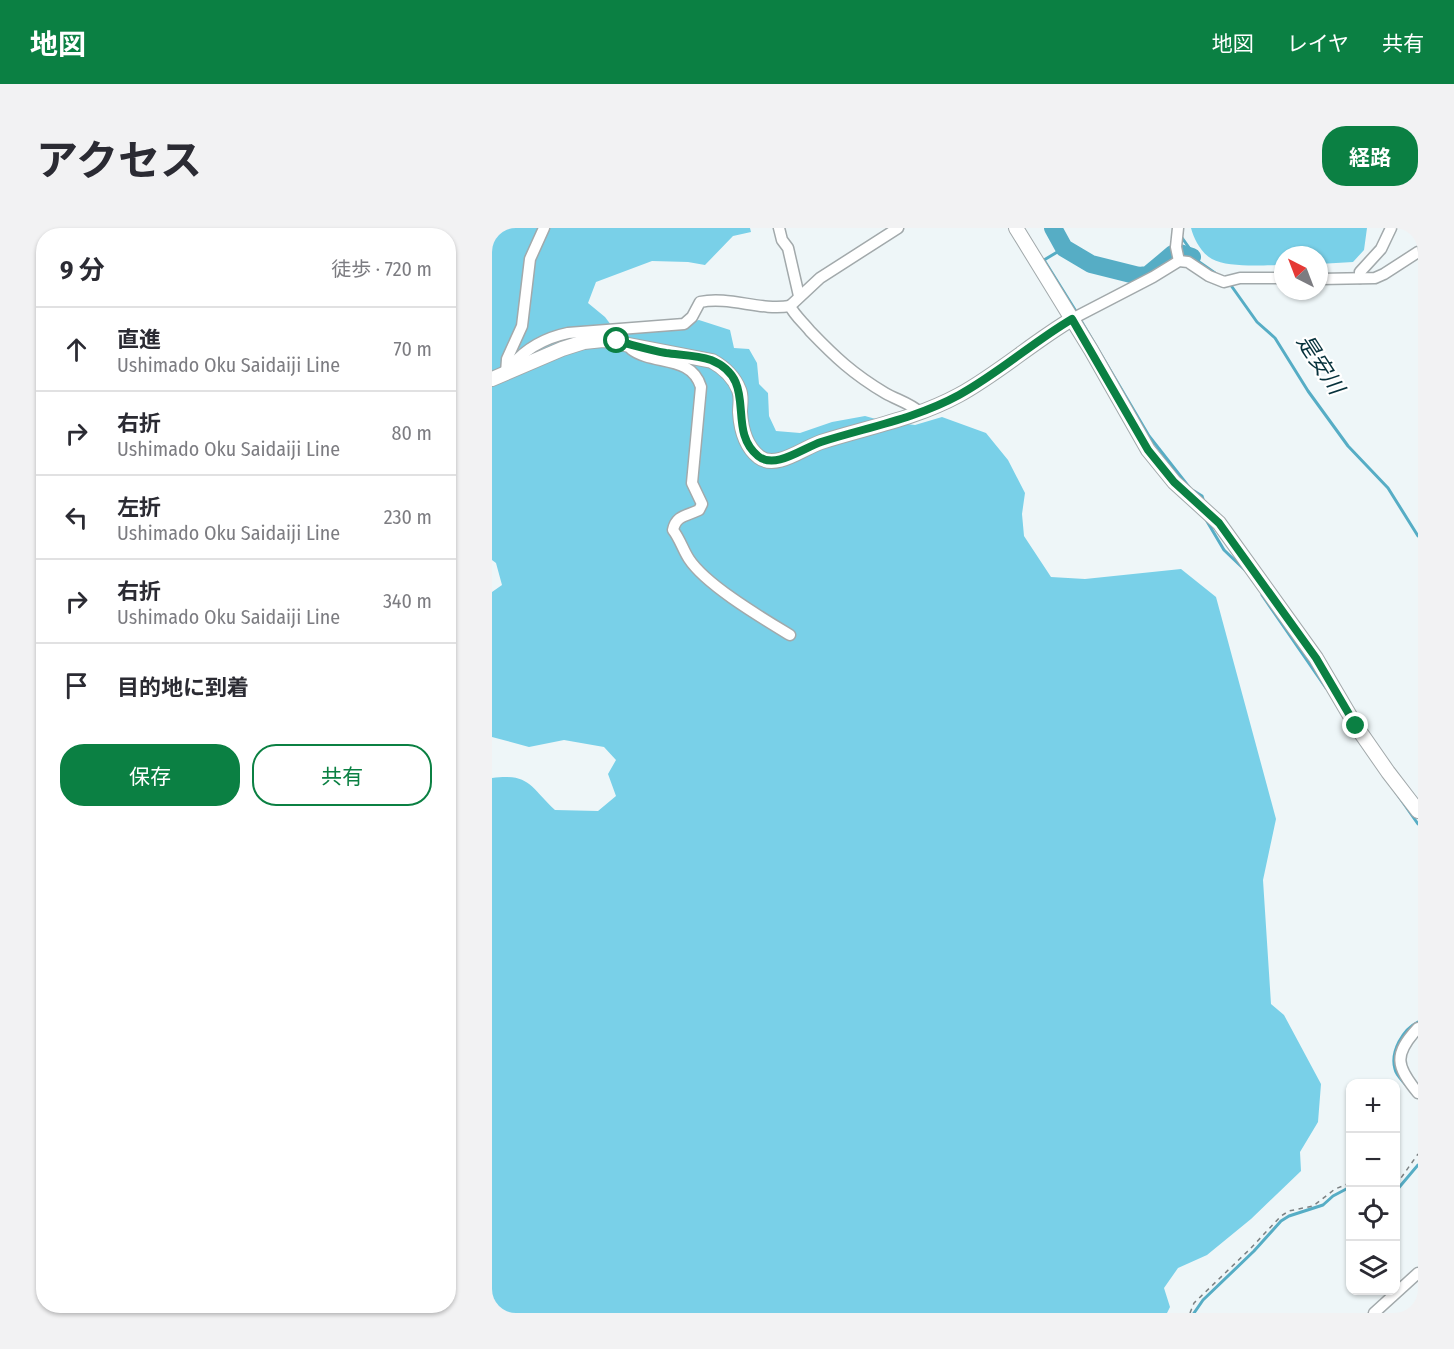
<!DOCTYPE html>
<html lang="ja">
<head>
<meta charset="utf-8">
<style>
	body { margin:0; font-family:"Fira Sans Condensed","Noto Sans JP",sans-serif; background:#f2f2f3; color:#2b2b33 }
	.controls { position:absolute; right:18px; bottom:18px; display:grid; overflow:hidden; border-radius:12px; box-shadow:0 2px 4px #0004 }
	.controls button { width:54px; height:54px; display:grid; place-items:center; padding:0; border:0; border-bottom:2px solid #e1e1e2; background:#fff; color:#2b2b33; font:30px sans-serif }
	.compass { position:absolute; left:782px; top:18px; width:54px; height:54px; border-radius:50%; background:#fff; box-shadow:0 2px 4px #0004; rotate:318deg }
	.stop { position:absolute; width:18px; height:18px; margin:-14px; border:4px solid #0b8043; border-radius:50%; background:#fff }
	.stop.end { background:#0b8043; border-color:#fff; box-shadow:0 2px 6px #0008 }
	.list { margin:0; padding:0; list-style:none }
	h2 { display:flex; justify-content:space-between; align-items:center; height:78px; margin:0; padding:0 24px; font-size:26px }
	h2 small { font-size:20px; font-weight:400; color:#7c7c81 }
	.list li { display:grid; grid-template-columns:39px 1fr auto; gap:18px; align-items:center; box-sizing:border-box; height:84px; padding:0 24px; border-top:2px solid #e1e1e2 }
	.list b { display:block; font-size:22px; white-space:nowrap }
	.list p { margin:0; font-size:20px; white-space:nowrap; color:#7c7c81 }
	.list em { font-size:20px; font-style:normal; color:#7c7c81 }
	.actions { display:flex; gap:12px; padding:18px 24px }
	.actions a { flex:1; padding:14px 0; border:2px solid #0b8043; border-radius:24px; text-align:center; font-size:21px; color:#0b8043 }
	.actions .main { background:#0b8043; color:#fff }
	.icon { flex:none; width:33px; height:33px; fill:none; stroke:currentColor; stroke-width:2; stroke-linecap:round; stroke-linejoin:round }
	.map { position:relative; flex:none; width:926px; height:1085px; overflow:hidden; border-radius:24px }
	header { display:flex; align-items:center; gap:36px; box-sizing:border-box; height:84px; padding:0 30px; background:#0b8043; color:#fff }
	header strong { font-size:28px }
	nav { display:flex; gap:33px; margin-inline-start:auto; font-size:21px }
	.intro { display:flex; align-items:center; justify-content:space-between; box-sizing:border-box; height:144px; padding:0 36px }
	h1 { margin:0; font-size:42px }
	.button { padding:15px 27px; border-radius:24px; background:#0b8043; color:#fff; font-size:21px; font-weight:700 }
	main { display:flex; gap:36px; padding:0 36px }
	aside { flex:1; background:#fff; border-radius:24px; box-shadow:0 2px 4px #0004 }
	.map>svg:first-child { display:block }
	.forest { fill:#79d0e8 }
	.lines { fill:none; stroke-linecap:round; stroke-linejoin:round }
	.stream { stroke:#56adc5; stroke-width:3 }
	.river { stroke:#56adc5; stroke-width:18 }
	.minor-casing { stroke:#a2a9ab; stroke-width:13 }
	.major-casing { stroke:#a2a9ab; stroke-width:16 }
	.path { stroke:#7b8082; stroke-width:1.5; stroke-dasharray:4.5 4.5; stroke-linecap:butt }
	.minor { stroke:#fff; stroke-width:10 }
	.major { stroke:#fff; stroke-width:14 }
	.route { stroke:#0b8043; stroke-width:8 }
	.labels { text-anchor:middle; stroke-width:4.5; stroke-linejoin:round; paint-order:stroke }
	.water-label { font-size:22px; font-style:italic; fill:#06313b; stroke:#fff }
</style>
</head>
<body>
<header>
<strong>地図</strong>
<nav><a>地図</a><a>レイヤ</a><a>共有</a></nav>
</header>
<div class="intro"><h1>アクセス</h1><a class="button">経路</a></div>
<main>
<aside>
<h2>9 分<small>徒歩 · 720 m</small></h2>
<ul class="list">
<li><svg class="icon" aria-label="ahead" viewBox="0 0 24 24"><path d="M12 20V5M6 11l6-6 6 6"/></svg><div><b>直進</b><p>Ushimado Oku Saidaiji Line</p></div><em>70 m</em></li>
<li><svg class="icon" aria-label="right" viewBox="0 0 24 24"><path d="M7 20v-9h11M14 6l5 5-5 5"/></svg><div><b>右折</b><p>Ushimado Oku Saidaiji Line</p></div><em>80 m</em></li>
<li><svg class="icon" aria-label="left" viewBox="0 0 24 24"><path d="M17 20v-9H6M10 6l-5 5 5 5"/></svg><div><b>左折</b><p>Ushimado Oku Saidaiji Line</p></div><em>230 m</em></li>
<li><svg class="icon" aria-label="right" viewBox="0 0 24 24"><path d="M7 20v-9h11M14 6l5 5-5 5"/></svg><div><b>右折</b><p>Ushimado Oku Saidaiji Line</p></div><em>340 m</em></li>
<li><svg class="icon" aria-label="arrive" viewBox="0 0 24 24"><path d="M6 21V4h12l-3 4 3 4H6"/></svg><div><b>目的地に到着</b></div></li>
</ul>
<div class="actions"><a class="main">保存</a><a>共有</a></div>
</aside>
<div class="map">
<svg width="926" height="1085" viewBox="0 0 926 1085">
	<rect width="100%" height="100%" fill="#eef6f8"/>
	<!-- forest -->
	<g class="forest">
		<path d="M0,0H258L259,4L241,8L213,37L196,34L160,33L104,54L96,75L113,89L125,105L165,102L207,92L238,102L242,120L257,121L265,135L267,156L276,165L277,188L284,203L308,205L340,194L373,188L391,193L423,197L450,189L494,205L516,232L533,265L530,286L532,308L559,349L593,351L689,341L724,369L784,591L771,652L779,776L792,787L829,856L826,894L808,924L809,943L759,991L715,1027L686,1040L672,1060L678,1079L675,1085H0V550C38,545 38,559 63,582L106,583L124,568L116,546L124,532L112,519L72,512L37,519L0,509V364L10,357L4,335L0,332Z"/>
		<path d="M699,0H875L872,22L861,34L827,36V27H791V37C772,37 736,40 720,31C709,25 702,11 699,0Z"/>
	</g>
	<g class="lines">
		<!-- stream -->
		<g class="stream">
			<path d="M688,7L698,21L700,29L723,45"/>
			<path d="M572,20L552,32L585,85"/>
			<path d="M738,56L765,94L783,110L816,163L856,218L896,260L926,308"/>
			<path d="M588,91L657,208L697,259"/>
			<path d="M702,263L710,268L711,271"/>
			<path d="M713,290L732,322L755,344"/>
			<path d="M770,367L834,460"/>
			<path d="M903,563L926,596"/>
			<path d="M914,857C910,852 904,847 903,841C898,824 911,801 926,794"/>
			<path d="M904,963L926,937"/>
			<path d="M702,1085L711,1072L762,1023L789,993L797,988L831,977L841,968L858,959"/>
		</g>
		<!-- river -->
		<path class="river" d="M561,0L572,20L599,36L647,48L656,47L681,26L688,25L700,29"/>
		<defs>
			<g id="minor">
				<path d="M287,0L290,12L296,20L307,68"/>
				<path d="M406,0L328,50L298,78C303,88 311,94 318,103C343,129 361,146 393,165C405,172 418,175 429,185"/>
				<path d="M686,0L684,19L687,33"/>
				<path d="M868,50V44L889,21L899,0"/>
				<path d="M827,51L883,50L892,46L926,24"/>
				<path d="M580,91L661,49L687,33L696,34L717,48L732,54L748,50H791"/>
				<path d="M139,121C161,138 199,126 209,159L200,255L210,276L207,282C195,288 184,287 181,302C188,311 191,322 197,331C214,357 270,390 298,407"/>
				<path d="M16,142C31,122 52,110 76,105L192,96L200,89L208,74C238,68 268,83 298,78"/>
				<path d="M14,145L15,131L30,98L38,31L52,0"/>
				<path d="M926,800C901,827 904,838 926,865"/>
				<path d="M882,1085L926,1045"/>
			</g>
			<g id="major">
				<path d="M524,0L599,122L656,222L682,254L727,295L824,430L864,498L896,544L926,583"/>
				<path d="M0,151L70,121L92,114L111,112L220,133C231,139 242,149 247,162C250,169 248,177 248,184C249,201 253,218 267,229C284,242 311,220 329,214C376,199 423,191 467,167C507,145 541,114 580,91"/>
			</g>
		</defs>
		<!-- minor casing -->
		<use href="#minor" class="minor-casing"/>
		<!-- major casing -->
		<use href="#major" class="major-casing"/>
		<!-- path -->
		<g class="path">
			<path d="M904,957L926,926"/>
			<path d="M698,1085L702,1075L758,1021L789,988L797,983L821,978L843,961L858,955"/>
		</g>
		<!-- minor -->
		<use href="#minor" class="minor"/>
		<!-- major -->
		<use href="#major" class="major"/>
	</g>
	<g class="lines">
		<!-- route -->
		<path class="route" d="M125,113C141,117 158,122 174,125C189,127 205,127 219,132C268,152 233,201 266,228C283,242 311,220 329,214C376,199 423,191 467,167C507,145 541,114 580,91L656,222L682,254L727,295L824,430L864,498"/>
	</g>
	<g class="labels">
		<!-- water labels -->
		<g class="water-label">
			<text transform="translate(829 136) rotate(57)" y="8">是安川</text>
		</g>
	</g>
</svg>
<div class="controls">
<button>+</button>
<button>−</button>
<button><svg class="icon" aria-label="locate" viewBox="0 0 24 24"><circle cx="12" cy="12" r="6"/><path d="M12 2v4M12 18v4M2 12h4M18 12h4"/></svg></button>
<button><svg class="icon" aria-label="layers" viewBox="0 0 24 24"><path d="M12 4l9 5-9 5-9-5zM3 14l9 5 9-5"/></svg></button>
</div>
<svg class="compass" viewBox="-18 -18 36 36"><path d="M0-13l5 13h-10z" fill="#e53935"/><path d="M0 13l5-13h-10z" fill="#7c7c81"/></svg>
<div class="stop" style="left:125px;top:113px"></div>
<div class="stop end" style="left:864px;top:498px"></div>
</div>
</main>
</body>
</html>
